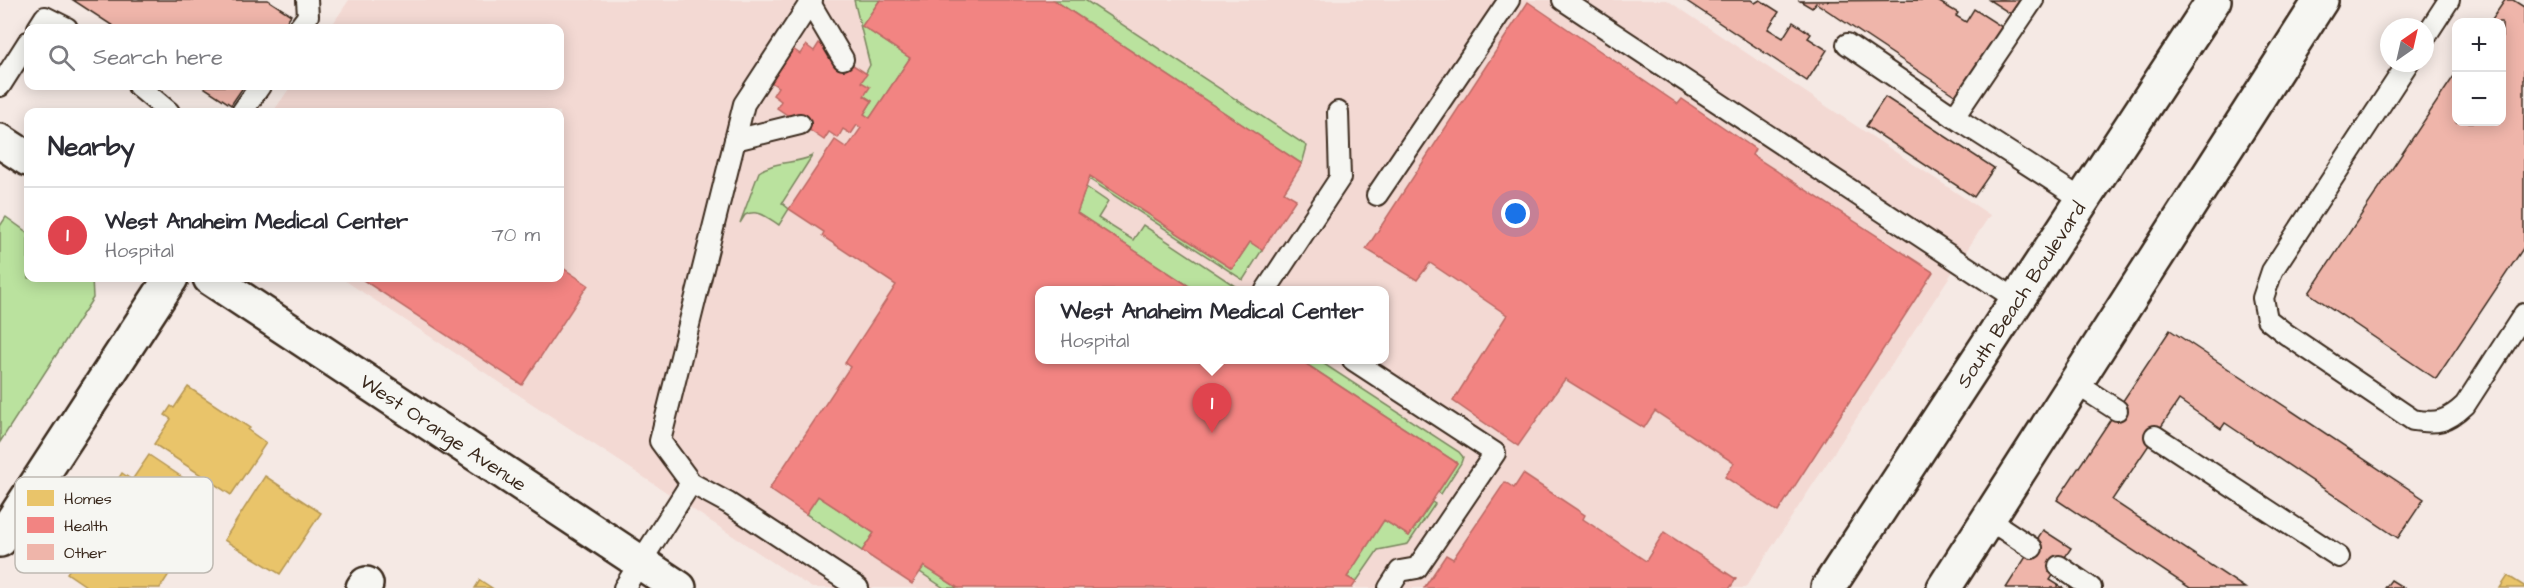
<!DOCTYPE html>
<html lang="en">
<head>
<meta charset="utf-8">
<style>
	body { margin:0; font-family:"Architects Daughter",sans-serif; background:#f2f2f3; color:#2b2b33 }
	.controls { position:absolute; right:18px; top:18px; display:grid; overflow:hidden; border-radius:12px; box-shadow:0 3px 15px #0003 }
	.controls button { width:54px; height:54px; display:grid; place-items:center; padding:0; border:0; border-bottom:2px solid #e1e1e2; background:#fff; color:#2b2b33; font:30px sans-serif }
	.compass { position:absolute; left:2380px; top:18px; width:54px; height:54px; border-radius:50%; background:#fff; box-shadow:0 3px 15px #0003; rotate:34deg }
	.you { position:absolute; left:1516px; top:214px; width:21px; height:21px; margin:-15px; border:4px solid #fff; border-radius:50%; background:#1a73e8; box-shadow:0 0 0 9px #1a73e833 }
	.badge { display:grid; place-items:center; width:39px; height:39px; border-radius:50%; background:#1f6fb2; color:#fff; font-size:20px; font-weight:700 }
	.pin { position:absolute; translate:-50% -50px; filter:drop-shadow(0 2px 3px #0008) }
	.pin::after { content:''; position:absolute; top:32px; width:21px; height:18px; background:inherit; clip-path:polygon(0 0,100% 0,50% 100%) }
	.popup { position:absolute; left:1035px; top:286px; width:354px; height:78px; box-sizing:border-box; display:grid; place-content:center; border-radius:12px; background:#fff; filter:drop-shadow(0 2px 4px #0005); font-size:20px; white-space:nowrap; color:#7c7c81 }
	.popup b { font-size:22px; color:#2b2b33 }
	.popup::after { content:''; position:absolute; left:50%; top:100%; margin-left:-12px; border:12px solid transparent; border-top-color:#fff }
	.list { margin:0; padding:0; list-style:none }
	h2 { display:flex; justify-content:space-between; align-items:center; height:78px; margin:0; padding:0 24px; font-size:26px }
	h2 small { font-size:20px; font-weight:400; color:#7c7c81 }
	.list li { display:grid; grid-template-columns:39px 1fr auto; gap:18px; align-items:center; box-sizing:border-box; height:96px; padding:0 24px; border-top:2px solid #e1e1e2 }
	.list b { display:block; font-size:22px; white-space:nowrap }
	.list p { margin:0; font-size:20px; white-space:nowrap; color:#7c7c81 }
	.list em { font-size:20px; font-style:normal; color:#7c7c81 }
	.icon { flex:none; width:33px; height:33px; fill:none; stroke:currentColor; stroke-width:2; stroke-linecap:round; stroke-linejoin:round }
	.map { position:relative; flex:none; width:2524px; height:588px; overflow:hidden }
	.search { position:absolute; background:#fff; box-shadow:0 3px 15px #0003; left:24px; top:24px; width:540px; height:66px; display:flex; align-items:center; gap:15px; box-sizing:border-box; padding:0 21px; border-radius:12px; color:#7c7c81; font-size:22px }
	.panel { position:absolute; background:#fff; box-shadow:0 3px 15px #0003; left:24px; top:108px; width:540px; height:174px; border-radius:12px }
	.map>svg:first-child { display:block }
	.built { fill:#f3d9d3; fill-rule:evenodd }
	.green { fill:#bae29e; stroke:#7a865e; stroke-width:1.5 }
	.homes { fill:#e9c46a; stroke:#b59653; stroke-width:1.5 }
	.health { fill:#f28482; stroke:#bb6964; stroke-width:1.5 }
	.building { fill:#efb5aa; stroke:#3b2a1e; stroke-width:1.5 }
	.lines { fill:none; stroke-linecap:round; stroke-linejoin:round }
	.lane-casing { stroke:#3b2a1e; stroke-width:24 }
	.street-casing { stroke:#3b2a1e; stroke-width:38 }
	.secondary-casing { stroke:#3b2a1e; stroke-width:38 }
	.primary-casing { stroke:#3b2a1e; stroke-width:38 }
	.lane { stroke:#f6f6f2; stroke-width:20 }
	.street { stroke:#f6f6f2; stroke-width:33 }
	.secondary { stroke:#f6f6f2; stroke-width:33 }
	.primary { stroke:#f6f6f2; stroke-width:33 }
	.labels { text-anchor:middle; stroke-width:6; stroke-linejoin:round; paint-order:stroke }
	.street-label { font-size:20px; fill:#3b2a1e; stroke:#f6f6f2 }
	.key { fill:#f6f6f2; stroke:#beb9b2; stroke-width:1.5 }
	.key-label { font-size:16px; fill:#3b2a1e }
</style>
</head>
<body>
<div class="map">
<svg width="2524" height="588" viewBox="0 0 2524 588">
	<rect width="100%" height="100%" fill="#f5e9e4"/>
	<filter id="ink" filterUnits="userSpaceOnUse"><feTurbulence type="fractalNoise" baseFrequency=".0167" numOctaves="2"/><feDisplacementMap in="SourceGraphic" scale="12" xChannelSelector="R" yChannelSelector="G"/><feConvolveMatrix kernelMatrix="1 2 1 2 8 2 1 2 1" color-interpolation-filters="sRGB"/></filter>
	<g filter="url(#ink)">
		<!-- built -->
		<path class="built" d="M349,0H1667L1990,215L1745,588H812L341,278H560V112H273L291,86H560V28H330ZM1040,290H1384V360H1040Z"/>
		<!-- green -->
		<g class="green">
			<path d="M854,0H880L862,26L910,58L870,118L864,114L872,101L864,96L861,82L870,65Z"/>
			<path d="M1054,0H1085L1307,146L1302,164Z"/>
			<path d="M812,156L782,203L789,209L779,225C768,218 758,208 745,215L740,223L759,172C774,161 796,164 812,156Z"/>
			<path d="M1090,176L1232,269L1250,242L1262,250L1243,280L1089,179Z"/>
			<path d="M1086,187L1108,202L1098,218L1133,240L1143,225L1241,290H1195L1077,213Z"/>
			<path d="M6,217L28,233V278H92L93,298L0,442V226Z"/>
			<path d="M1300,360H1318L1459,452L1463,457L1461,463L1441,494L1438,492L1457,463Z"/>
			<path d="M818,496L874,533L862,551L806,514Z"/>
			<path d="M1432,502L1435,504L1408,544L1378,550L1356,582L1347,577L1384,520L1409,536Z"/>
			<path d="M924,566L958,588H944L920,572Z"/>
		</g>
		<!-- homes -->
		<g class="homes">
			<path d="M188,387L250,428L248,430L266,443L231,495L154,444L171,419L165,415L171,406L174,408Z"/>
			<path d="M149,455L210,496L173,551L102,504L122,473L132,480Z"/>
			<path d="M265,476L321,513L280,574L224,540Z"/>
			<path d="M101,517L162,558L158,563L171,571L160,588H89L67,573L84,549L76,543L85,529L90,533Z"/>
			<path d="M2508,576L2524,586V588H2500Z"/>
			<path d="M480,580L492,588H475Z"/>
		</g>
		<!-- health -->
		<g class="health">
			<path d="M880,0H1054L1302,164L1284,192L1296,199L1262,250L1250,242L1232,269L1090,176L1077,213L1195,290H1040V360H1300L1457,463L1409,536L1384,520L1347,577L1356,582L1352,588H958L924,566L912,584L862,551L874,533L818,496L806,514L769,489L850,367L845,363L896,285L822,236L824,232L789,209L835,140L847,148L861,128L857,125L851,134L843,129L838,138L829,132L824,140L777,108L781,101L773,95L778,87L771,82L793,49L800,54L806,45L814,51L819,43L867,74L861,82L870,87L864,96L872,101L864,114L870,118L910,58L862,26Z"/>
			<path d="M1528,2L1678,104L1682,99L1755,149L1752,155L1933,272L1778,512L1725,477L1734,463L1655,411L1644,428L1565,379L1518,446L1453,401L1507,315L1430,263L1417,280L1366,249Z"/>
			<path d="M560,266L588,285L522,385L360,278H560Z"/>
			<path d="M1523,474L1585,515L1583,519L1646,561L1664,532L1736,579L1730,588H1424L1446,555L1453,559L1505,482L1514,488Z"/>
		</g>
		<!-- building -->
		<g class="building">
			<path d="M73,0H268L291,15L282,28H116Z"/>
			<path d="M1685,0H1751L1755,3L1760,0L1779,12L1768,29L1783,38L1793,22L1811,34L1808,38L1827,50L1807,81Z"/>
			<path d="M1936,0L1958,13L1956,16L1966,22L1974,9L2002,27L1956,96L1816,3L1812,8L1800,1Z"/>
			<path d="M1989,0H2020L2011,14Z"/>
			<path d="M2505,0H2513L2524,7V247L2436,379L2309,293L2456,73V122H2502V22H2490Z"/>
			<path d="M202,86H244L231,105Z"/>
			<path d="M1885,97L1994,168L1974,197L1866,126Z"/>
			<path d="M2170,330L2424,499L2398,538L2225,423L2221,429L2179,400L2112,500L2245,588H2190L2057,500Z"/>
			<path d="M2043,530L2071,548L2050,580L2063,588H2006Z"/>
			<path d="M2391,580L2404,588H2385Z"/>
		</g>
		<g class="lines">
			<defs>
				<g id="lane">
					<path d="M812,0L744,104L660,441L691,483L728,503L858,588"/>
					<path d="M1563,0L2017,300"/>
					<path d="M810,3L843,59"/>
					<path d="M38,28L45,17L67,28"/>
					<path d="M299,28L308,16L307,0"/>
					<path d="M2425,37L2449,0"/>
					<path d="M1847,44L1954,117L2033,0"/>
					<path d="M2408,63L2272,271L2263,298L2267,319L2286,334L2413,420C2437,424 2447,422 2465,405L2524,314"/>
					<path d="M0,86L28,42"/>
					<path d="M138,86L169,112"/>
					<path d="M242,112L260,86"/>
					<path d="M1954,117L2083,200"/>
					<path d="M735,140L800,124"/>
					<path d="M1377,195L1509,0"/>
					<path d="M1266,290L1340,178L1338,112"/>
					<path d="M1353,360L1495,453L1417,568L1400,571L1389,588"/>
					<path d="M2075,383L2117,410"/>
					<path d="M2155,436L2339,557"/>
					<path d="M1988,519L2032,548"/>
					<path d="M2059,566L2091,588"/>
					<path d="M624,588L691,483"/>
				</g>
				<g id="street">
					<path d="M0,540L171,278"/>
					<path d="M363,588L366,584"/>
				</g>
				<g id="secondary">
					<path d="M0,141L28,159"/>
					<path id="s1" d="M210,278L679,588"/>
				</g>
				<g id="primary">
					<path id="s2" d="M1828,588L2214,0"/>
					<path d="M1944,588L2321,0"/>
				</g>
			</defs>
			<!-- lane casing -->
			<use href="#lane" class="lane-casing"/>
			<!-- street casing -->
			<use href="#street" class="street-casing"/>
			<!-- secondary casing -->
			<use href="#secondary" class="secondary-casing"/>
			<!-- primary casing -->
			<use href="#primary" class="primary-casing"/>
			<!-- lane -->
			<use href="#lane" class="lane"/>
			<!-- street -->
			<use href="#street" class="street"/>
			<!-- secondary -->
			<use href="#secondary" class="secondary"/>
			<!-- primary -->
			<use href="#primary" class="primary"/>
		</g>
	</g>
	<g class="labels">
		<!-- street labels -->
		<g class="street-label">
			<text dy="7" stroke="none"><textPath href="#s2" startOffset="351">South Beach Boulevard</textPath></text>
			<text dy="7" stroke="none"><textPath href="#s1" startOffset="280">West Orange Avenue</textPath></text>
		</g>
	</g>
	<!-- legend -->
	<rect x="15" y="477" width="198" height="96" rx="9" class="key"/>
	<rect x="27" y="490" width="27" height="16" fill="#e9c46a"/>
	<rect x="27" y="517" width="27" height="16" fill="#f28482"/>
	<rect x="27" y="544" width="27" height="16" fill="#efb5aa"/>
	<g class="key-label">
		<text x="64" y="504">Homes</text>
		<text x="64" y="531">Health</text>
		<text x="64" y="558">Other</text>
	</g>
</svg>
<div class="controls">
<button>+</button>
<button>−</button>
</div>
<svg class="compass" viewBox="-18 -18 36 36"><path d="M0-13l5 13h-10z" fill="#e53935"/><path d="M0 13l5-13h-10z" fill="#7c7c81"/></svg>
<div class="you"></div>
<div class="pin badge" style="left:1212px;top:433px;background:#e0444e">1</div>
<div class="popup"><b>West Anaheim Medical Center</b>Hospital</div>
<div class="search"><svg class="icon" aria-label="search" viewBox="0 0 24 24"><circle cx="10" cy="10" r="6"/><path d="M15 15l6 6"/></svg>Search here</div>
<section class="panel">
<h2>Nearby<small></small></h2>
<ul class="list">
<li><span class="badge" style="background:#e0444e">1</span><div><b>West Anaheim Medical Center</b><p>Hospital</p></div><em>70 m</em></li>
</ul>
</section>
</div>
</body>
</html>
